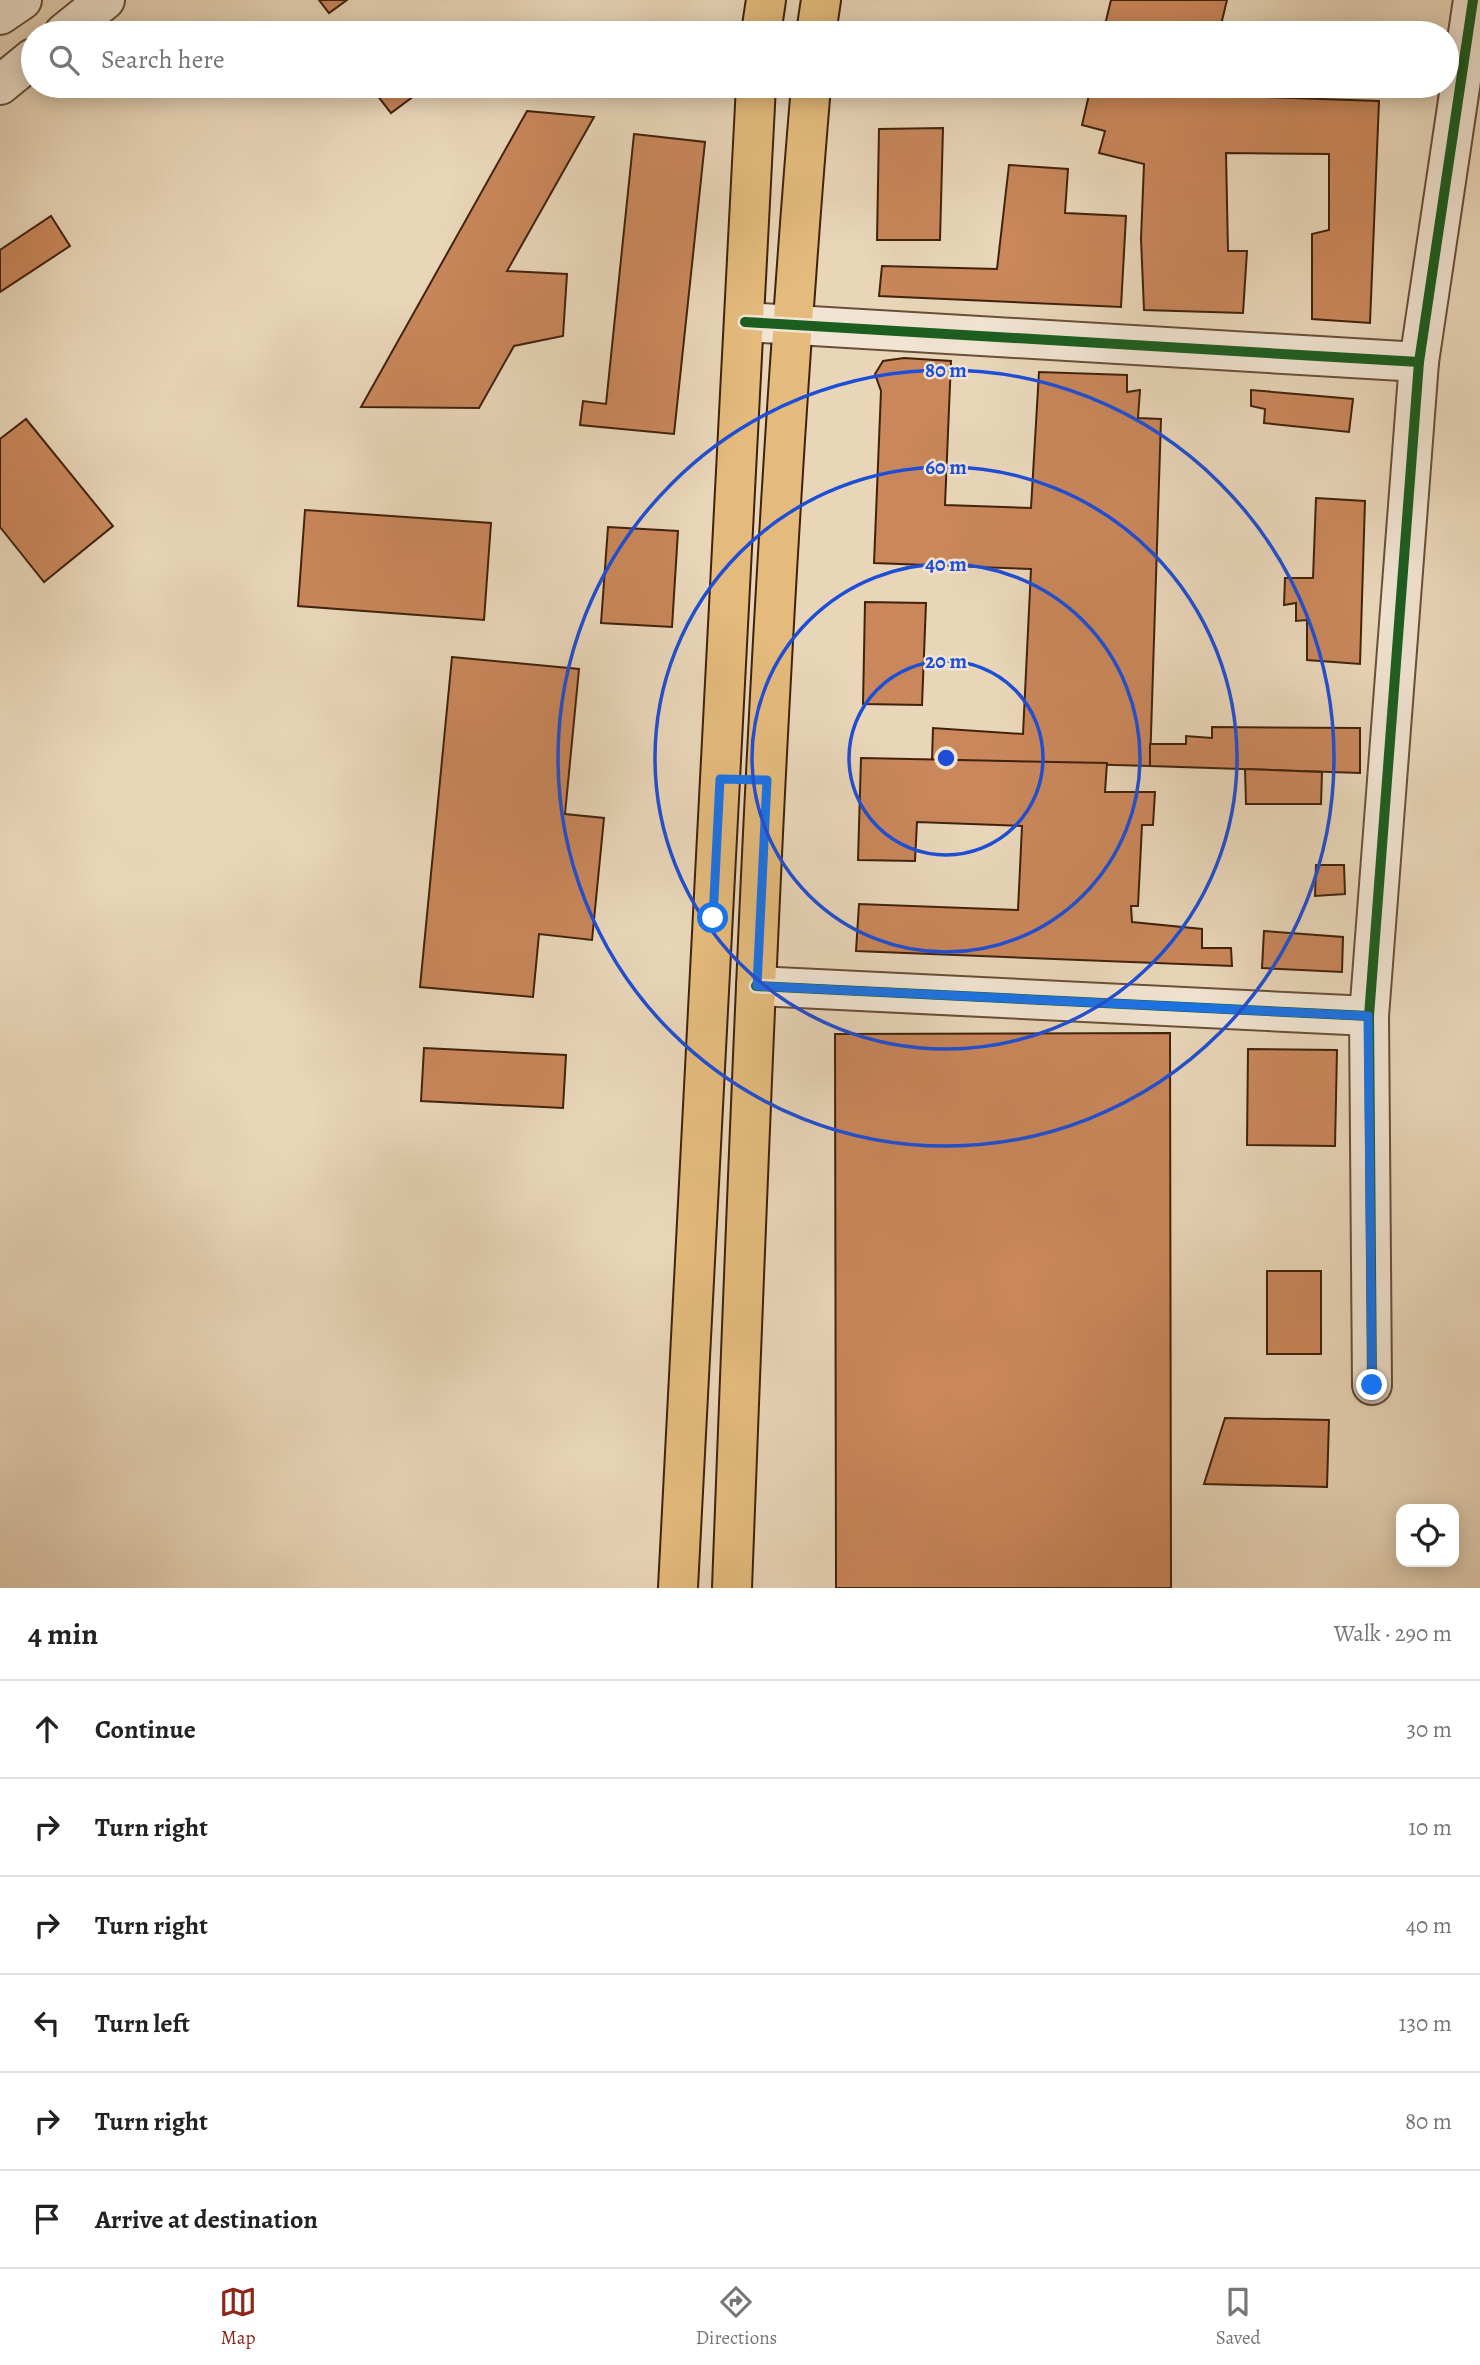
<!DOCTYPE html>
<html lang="en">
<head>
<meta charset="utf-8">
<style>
	body { margin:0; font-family:Alegreya,serif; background:#f2f2f2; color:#222 }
	.controls { position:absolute; right:21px; bottom:21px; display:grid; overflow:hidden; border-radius:14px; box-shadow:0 4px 18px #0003 }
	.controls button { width:63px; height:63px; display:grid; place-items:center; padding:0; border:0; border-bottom:2px solid #e0e0e0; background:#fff; color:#222; font:35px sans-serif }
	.stop { position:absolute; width:21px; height:21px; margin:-16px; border:5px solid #1a73e8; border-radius:50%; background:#fff }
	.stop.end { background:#1a73e8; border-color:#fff; box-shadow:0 2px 7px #0008 }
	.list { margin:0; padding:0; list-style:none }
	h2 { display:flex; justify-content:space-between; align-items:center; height:91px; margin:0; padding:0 28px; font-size:30px }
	h2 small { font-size:23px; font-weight:400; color:#767676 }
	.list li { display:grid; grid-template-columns:46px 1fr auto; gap:21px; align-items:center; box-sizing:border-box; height:98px; padding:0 28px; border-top:2px solid #e0e0e0 }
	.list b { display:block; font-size:26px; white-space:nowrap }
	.list em { font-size:23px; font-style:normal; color:#767676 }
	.icon { flex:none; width:38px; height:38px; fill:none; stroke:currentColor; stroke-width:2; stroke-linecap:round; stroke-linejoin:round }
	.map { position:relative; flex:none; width:1480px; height:1588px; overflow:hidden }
	.search { position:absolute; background:#fff; box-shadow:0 4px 18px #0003; left:21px; right:21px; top:21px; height:77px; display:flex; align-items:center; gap:18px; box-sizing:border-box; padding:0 24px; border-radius:38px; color:#767676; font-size:26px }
	.sheet { height:679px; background:#fff }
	nav { display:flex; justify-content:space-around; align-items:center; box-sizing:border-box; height:98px; border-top:2px solid #e0e0e0; background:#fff; font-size:19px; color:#767676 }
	nav a { display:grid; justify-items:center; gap:4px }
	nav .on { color:#8f2418 }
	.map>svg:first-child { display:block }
	.building { fill:#c9875b; stroke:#40220c; stroke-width:2 }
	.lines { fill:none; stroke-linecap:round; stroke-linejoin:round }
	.minor-casing { stroke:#6a4f37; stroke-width:42 }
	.major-casing { stroke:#40220c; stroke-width:42 }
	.minor { stroke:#f1e4d2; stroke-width:38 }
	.major { stroke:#e4bb7c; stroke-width:38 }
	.cycleway-casing { stroke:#f1e4d2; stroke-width:15 }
	.cycleway { stroke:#1b5e20; stroke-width:10 }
	.route { stroke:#1a73e8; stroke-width:9 }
	.ring { fill:none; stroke:#1d4ed8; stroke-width:3.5 }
	.centre { fill:#1d4ed8; stroke:#f1e4d2; stroke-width:3.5 }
	.ring-label { font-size:21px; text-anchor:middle; font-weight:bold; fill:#1d4ed8; stroke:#f1e4d2; stroke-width:5; stroke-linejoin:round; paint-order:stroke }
</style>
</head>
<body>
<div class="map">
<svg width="1480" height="1588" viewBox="0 0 1480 1588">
	<rect width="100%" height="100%" fill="#e9d6b9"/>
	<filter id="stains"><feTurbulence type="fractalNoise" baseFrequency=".00286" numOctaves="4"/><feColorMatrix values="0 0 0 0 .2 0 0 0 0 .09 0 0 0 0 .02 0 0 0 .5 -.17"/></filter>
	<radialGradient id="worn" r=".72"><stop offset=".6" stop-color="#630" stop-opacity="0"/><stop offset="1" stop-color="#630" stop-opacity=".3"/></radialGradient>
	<!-- building -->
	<g class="building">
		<path d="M319,0H347L329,13Z"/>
		<path d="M1111,0H1227L1219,33H1103Z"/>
		<path d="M370,86H420L422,90L391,113Z"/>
		<path d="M1091,86H1207L1205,95L1379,101L1370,323L1312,319V234L1329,230V154L1226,153L1228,251H1247L1243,313L1144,310L1141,239L1144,164L1099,153L1105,131L1082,125Z"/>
		<path d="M527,111L594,117L507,271L567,274L563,336L514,346L479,408L361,407Z"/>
		<path d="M943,128L940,240H877L879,129Z"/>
		<path d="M634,134L705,142L674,434L580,425L583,401L606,404Z"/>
		<path d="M1009,165L1068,169L1065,213L1126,216L1121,307L879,296L882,266L997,269Z"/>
		<path d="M51,216L70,246L0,292V250Z"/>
		<path d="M904,358L951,361L945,505L1031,508L1039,372L1127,375V392L1140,390L1138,418L1161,419L1150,766L932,760L933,728L1023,734L1031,569L874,563L881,391L875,374L883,361Z"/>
		<path d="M1251,390L1353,399L1349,432L1264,423L1265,409L1251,406Z"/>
		<path d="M26,419L113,526L44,582L0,527V439Z"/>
		<path d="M1316,498L1365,501L1360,664L1307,660V620L1296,621V603L1284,605L1285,578H1313Z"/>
		<path d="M305,510L491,523L484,620L298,606Z"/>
		<path d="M608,527L678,531L672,627L601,623Z"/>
		<path d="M865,602L926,603L922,705L863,704Z"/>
		<path d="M452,657L579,669L565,814L604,818L592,940L539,934L533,997L420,987Z"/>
		<path d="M1212,727L1360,728V773L1150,766V744H1186V736L1212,738Z"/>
		<path d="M861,758L1107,763L1105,792H1155L1153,825H1142L1138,906H1131L1132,922L1202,929V948H1231L1232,966L856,951L859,904L1018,910L1022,826L917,822L915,861L858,860Z"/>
		<path d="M1245,769L1322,772L1321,804H1246Z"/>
		<path d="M1316,865H1344L1345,894L1315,896Z"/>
		<path d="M1264,931L1343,937L1342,972L1262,968Z"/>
		<path d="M1170,1033L1171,1588H836L835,1034Z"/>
		<path d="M424,1048L566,1055L563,1108L421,1101Z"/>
		<path d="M1248,1049L1337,1050L1335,1146L1247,1145Z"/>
		<rect x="1267" y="1271" width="54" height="83"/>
		<path d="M1225,1418L1329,1420L1327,1487L1204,1484Z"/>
	</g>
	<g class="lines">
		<defs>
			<g id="minor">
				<path d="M0,15L22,0"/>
				<path d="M64,33L105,0"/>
				<path d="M0,85L33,58"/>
				<path d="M745,322L1419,362"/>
				<path d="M756,986L1369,1016"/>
				<path d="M1372,1385L1369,1016L1419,362L1473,0"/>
			</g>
			<g id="major">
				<path d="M761,33L766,0"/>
				<path d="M816,33L821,0"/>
				<path d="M678,1588L756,86"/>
				<path d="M732,1588C751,1087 769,585 811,86"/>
			</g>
		</defs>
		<!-- minor casing -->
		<use href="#minor" class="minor-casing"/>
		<!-- major casing -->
		<use href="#major" class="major-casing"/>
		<!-- minor -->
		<use href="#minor" class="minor"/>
		<!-- major -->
		<use href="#major" class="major"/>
		<defs>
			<g id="cycleway">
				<path d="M745,322L1419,362"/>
				<path d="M756,986L1369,1016"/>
				<path d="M1372,1385L1369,1016L1419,362L1473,0"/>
			</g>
		</defs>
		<!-- cycleway casing -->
		<use href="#cycleway" class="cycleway-casing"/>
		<!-- cycleway -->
		<use href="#cycleway" class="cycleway"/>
	</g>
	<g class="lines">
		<!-- route -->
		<path class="route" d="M713,918L720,779L767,780L757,986L1368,1016L1372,1385"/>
	</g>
	<!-- distance rings -->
	<g class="ring">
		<circle cx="946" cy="758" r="97"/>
		<circle cx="946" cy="758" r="194"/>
		<circle cx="946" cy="758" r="291"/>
		<circle cx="946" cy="758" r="388"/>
	</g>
	<circle cx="946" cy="758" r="10" class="centre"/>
	<g class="ring-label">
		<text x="946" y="377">80 m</text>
		<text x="946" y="474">60 m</text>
		<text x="946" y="571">40 m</text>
		<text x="946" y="668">20 m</text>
	</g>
	<rect width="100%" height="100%" filter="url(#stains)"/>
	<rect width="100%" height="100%" fill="url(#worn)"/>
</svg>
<div class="controls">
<button><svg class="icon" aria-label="locate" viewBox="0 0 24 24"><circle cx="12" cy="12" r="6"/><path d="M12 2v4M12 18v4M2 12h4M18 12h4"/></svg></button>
</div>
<div class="stop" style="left:713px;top:918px"></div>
<div class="stop end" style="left:1372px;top:1385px"></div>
<div class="search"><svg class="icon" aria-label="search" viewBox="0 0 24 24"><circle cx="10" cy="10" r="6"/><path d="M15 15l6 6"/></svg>Search here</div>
</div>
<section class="sheet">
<h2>4 min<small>Walk · 290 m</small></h2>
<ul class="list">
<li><svg class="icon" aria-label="ahead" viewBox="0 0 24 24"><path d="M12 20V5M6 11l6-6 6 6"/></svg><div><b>Continue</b></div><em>30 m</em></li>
<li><svg class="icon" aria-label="right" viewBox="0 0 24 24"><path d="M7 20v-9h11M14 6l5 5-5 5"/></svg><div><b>Turn right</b></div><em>10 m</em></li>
<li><svg class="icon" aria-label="right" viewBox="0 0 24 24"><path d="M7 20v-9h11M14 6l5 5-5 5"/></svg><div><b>Turn right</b></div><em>40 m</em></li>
<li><svg class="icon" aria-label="left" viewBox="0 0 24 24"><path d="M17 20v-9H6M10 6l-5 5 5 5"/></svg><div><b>Turn left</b></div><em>130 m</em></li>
<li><svg class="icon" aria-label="right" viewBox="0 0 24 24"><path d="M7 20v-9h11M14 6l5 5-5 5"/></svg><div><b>Turn right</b></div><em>80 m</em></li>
<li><svg class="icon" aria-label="arrive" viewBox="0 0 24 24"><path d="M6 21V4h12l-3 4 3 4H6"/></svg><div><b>Arrive at destination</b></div></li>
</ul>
</section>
<nav>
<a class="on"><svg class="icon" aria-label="map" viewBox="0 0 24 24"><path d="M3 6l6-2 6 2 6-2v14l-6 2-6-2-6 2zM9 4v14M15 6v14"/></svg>Map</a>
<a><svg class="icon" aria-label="directions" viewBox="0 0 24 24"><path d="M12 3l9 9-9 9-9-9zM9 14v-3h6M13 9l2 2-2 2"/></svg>Directions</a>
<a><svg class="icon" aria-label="saved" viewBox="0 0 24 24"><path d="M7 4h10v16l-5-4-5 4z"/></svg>Saved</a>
</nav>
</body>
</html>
